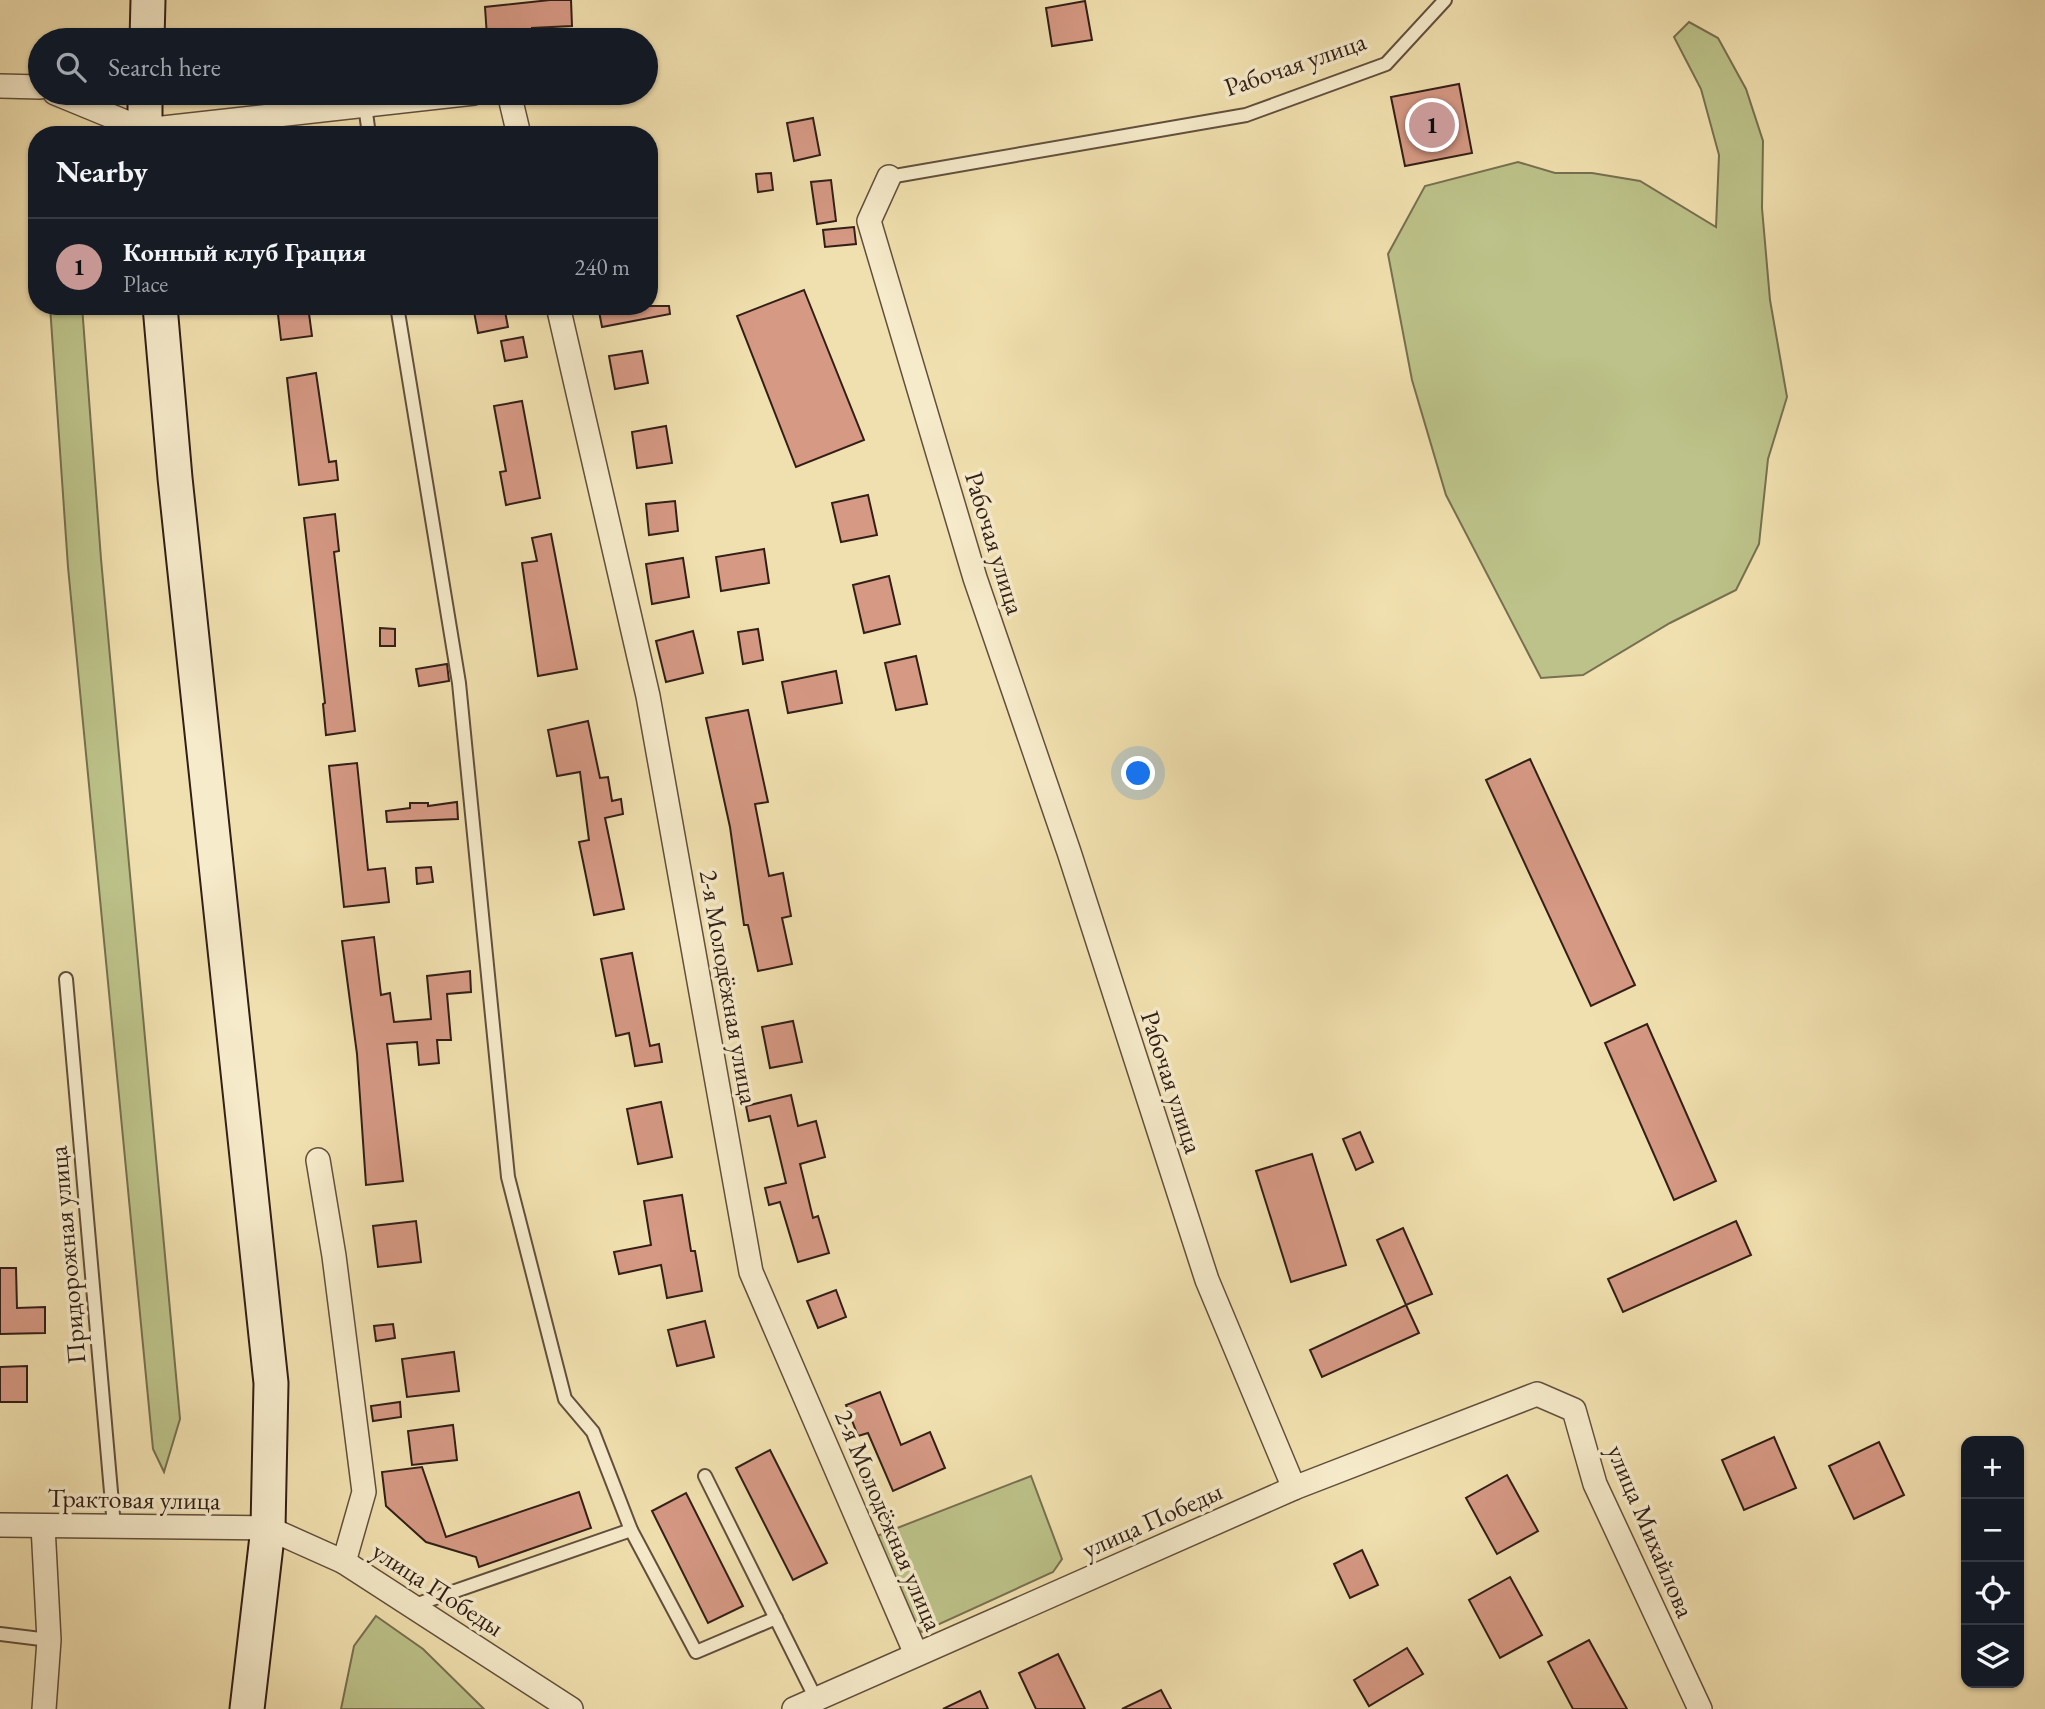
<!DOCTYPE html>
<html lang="en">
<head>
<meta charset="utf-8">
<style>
	body { margin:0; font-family:"EB Garamond",serif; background:#242831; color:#f1f3f6 }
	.controls { position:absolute; right:21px; bottom:21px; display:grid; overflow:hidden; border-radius:14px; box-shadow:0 2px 5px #0004 }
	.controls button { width:63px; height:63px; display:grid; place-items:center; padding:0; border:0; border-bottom:2px solid #363941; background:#171b24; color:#f1f3f6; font:35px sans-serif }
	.you { position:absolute; left:1139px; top:774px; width:24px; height:24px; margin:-18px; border:5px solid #fff; border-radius:50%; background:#1a73e8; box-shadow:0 0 0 10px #1a73e833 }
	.badge { display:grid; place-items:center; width:46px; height:46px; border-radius:50%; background:#c59692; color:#111; font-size:23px; font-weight:700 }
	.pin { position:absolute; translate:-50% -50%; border:4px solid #fff; box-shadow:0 2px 7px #0006 }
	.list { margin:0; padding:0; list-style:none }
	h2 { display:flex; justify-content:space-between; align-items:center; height:91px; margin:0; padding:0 28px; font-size:30px }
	h2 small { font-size:23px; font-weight:400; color:#9ea1a6 }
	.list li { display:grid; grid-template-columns:46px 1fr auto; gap:21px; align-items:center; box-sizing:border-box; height:98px; padding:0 28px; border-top:2px solid #363941 }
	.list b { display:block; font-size:26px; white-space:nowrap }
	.list p { margin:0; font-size:23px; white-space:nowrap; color:#9ea1a6 }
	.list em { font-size:23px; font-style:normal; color:#9ea1a6 }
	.icon { flex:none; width:38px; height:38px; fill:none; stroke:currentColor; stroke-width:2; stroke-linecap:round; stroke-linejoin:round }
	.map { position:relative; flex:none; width:2045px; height:1709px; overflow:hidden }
	.search { position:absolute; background:#171b24; box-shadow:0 2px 5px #0004; left:28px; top:28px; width:630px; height:77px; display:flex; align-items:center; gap:18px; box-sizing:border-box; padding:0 24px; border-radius:38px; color:#9ea1a6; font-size:26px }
	.panel { position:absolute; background:#171b24; box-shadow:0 2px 5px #0004; left:28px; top:126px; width:630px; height:189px; border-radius:28px }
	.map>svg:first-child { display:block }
	.green { fill:#bcc289; stroke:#777050; stroke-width:2 }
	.building { fill:#d69984; stroke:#321f17; stroke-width:2 }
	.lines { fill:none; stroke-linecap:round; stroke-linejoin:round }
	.lane-casing { stroke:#624f3d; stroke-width:16 }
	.street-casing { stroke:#624f3d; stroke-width:26 }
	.secondary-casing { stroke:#321f17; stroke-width:37 }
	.lane { stroke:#f6ebcb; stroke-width:12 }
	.street { stroke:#f6ebcb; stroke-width:23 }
	.secondary { stroke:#f6ebcb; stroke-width:33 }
	.labels { text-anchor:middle; stroke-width:7; stroke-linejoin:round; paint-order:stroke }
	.street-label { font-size:26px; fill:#321f17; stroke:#f6ebcb }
</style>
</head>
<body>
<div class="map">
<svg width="2045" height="1709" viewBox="0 0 2045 1709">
	<rect width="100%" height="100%" fill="#f1e0af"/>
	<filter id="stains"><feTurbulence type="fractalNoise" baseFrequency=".00286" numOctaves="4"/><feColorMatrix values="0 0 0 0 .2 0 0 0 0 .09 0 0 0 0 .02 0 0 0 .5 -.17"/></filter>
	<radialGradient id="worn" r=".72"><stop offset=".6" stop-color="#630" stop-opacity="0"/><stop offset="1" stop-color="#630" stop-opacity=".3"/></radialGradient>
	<!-- green -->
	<g class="green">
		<path d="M1689,22L1718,38L1746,89L1763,141L1762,208L1770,300L1787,397L1768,459L1759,544L1736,590L1670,623L1583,675L1541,678L1446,495L1412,380L1388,254L1425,186L1518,162L1555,173H1592L1640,181L1716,227L1719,155L1701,89L1674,37Z"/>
		<path d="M50,306H82L101,559L180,1419L164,1472L153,1449L68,567Z"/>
		<path d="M1031,1476L1062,1559L1053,1572L922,1632L913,1628L874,1537Z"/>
		<path d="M376,1616L423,1649L484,1709H341L354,1646Z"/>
	</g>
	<!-- building -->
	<g class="building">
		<path d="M550,0H571L572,26L532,28V34L487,37L485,7Z"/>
		<path d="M1085,1L1092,40L1052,46L1046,8Z"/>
		<path d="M1459,84L1472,153L1405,166L1391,97Z"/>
		<path d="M813,118L820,155L794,161L787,123Z"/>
		<path d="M771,173L773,190L758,192L756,174Z"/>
		<path d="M831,180L836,221L817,224L811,182Z"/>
		<path d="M854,227L856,244L825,247L823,230Z"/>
		<path d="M804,290L864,440L796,467L737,316Z"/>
		<path d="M277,306H308L312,336L281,340Z"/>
		<path d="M473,306H504L508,327L478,333Z"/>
		<path d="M598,306H669L670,314L602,327Z"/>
		<path d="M523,337L527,357L505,361L501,341Z"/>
		<path d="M642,351L648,383L615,389L609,356Z"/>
		<path d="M316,373L329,462L336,461L338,480L299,485L287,378Z"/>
		<path d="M522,401L540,498L506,505L500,472L506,471L494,406Z"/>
		<path d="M666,426L672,463L637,468L632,432Z"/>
		<path d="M868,495L877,535L841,542L832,503Z"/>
		<path d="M675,501L678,531L649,535L646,504Z"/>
		<path d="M335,514L339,551L334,552L355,731L326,735L323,704L325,703L304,518Z"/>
		<path d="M551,534L577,669L538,676L522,563L537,561L532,538Z"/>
		<path d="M764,549L769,583L721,591L716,557Z"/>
		<path d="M683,558L689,597L652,604L646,564Z"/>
		<path d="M889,576L900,624L864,633L853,585Z"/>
		<path d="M380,628L395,629V646H380Z"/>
		<path d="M758,629L763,660L743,664L738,632Z"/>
		<path d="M693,631L703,673L666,682L656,641Z"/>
		<path d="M916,656L927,704L896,710L885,663Z"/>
		<path d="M447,664L449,681L419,686L416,669Z"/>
		<path d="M836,671L842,703L788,713L782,682Z"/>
		<path d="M748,710L768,802L755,804L769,876L783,873L791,916L782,918L792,964L758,971L748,925H744L730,827L706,718Z"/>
		<path d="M588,721L600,778L608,777L612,801L621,799L623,814L605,818L624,909L594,915L579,842L589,840L580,772L557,776L548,730Z"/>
		<path d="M1530,759L1635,985L1591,1006L1486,780Z"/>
		<path d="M357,763L368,870L385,868L389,902L344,907L329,766Z"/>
		<path d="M457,802L458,819L387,822L386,811L410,808V803H428V806Z"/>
		<path d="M431,867L433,882L417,884L416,868Z"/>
		<path d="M374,937L381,995L390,993L394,1022L431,1019L427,976L470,971L471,992L447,994L451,1040H437L439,1063L419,1065L417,1042L387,1044L403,1181L366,1185L357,1054L342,941Z"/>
		<path d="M632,953L650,1046L659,1044L662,1062L635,1066L629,1033L616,1036L601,959Z"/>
		<path d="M793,1021L802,1062L770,1068L762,1027Z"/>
		<path d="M1647,1024L1716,1181L1674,1200L1605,1043Z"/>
		<path d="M791,1095L798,1126L816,1121L825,1157L800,1164L813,1218L818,1216L829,1253L798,1262L780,1202L769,1205L765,1188L786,1183L770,1116L749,1121L746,1106Z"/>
		<path d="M661,1102L672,1157L638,1164L627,1109Z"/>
		<path d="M1360,1132L1373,1162L1356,1170L1343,1139Z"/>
		<path d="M1312,1154L1346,1265L1291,1282L1256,1171Z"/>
		<path d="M682,1195L691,1251H695L702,1291L667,1298L661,1265L619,1274L614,1252L651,1245L644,1201Z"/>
		<path d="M416,1221L421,1262L378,1267L373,1226Z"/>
		<path d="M1736,1221L1751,1255L1623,1312L1608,1279Z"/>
		<path d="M1403,1228L1432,1294L1406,1305L1377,1240Z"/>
		<path d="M0,1268H16L17,1308L45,1307V1333L0,1334Z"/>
		<path d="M836,1290L846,1317L818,1328L807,1301Z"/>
		<path d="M1406,1305L1419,1333L1322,1377L1310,1350Z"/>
		<path d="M705,1321L714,1357L677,1366L668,1330Z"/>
		<path d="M393,1324L395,1338L376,1341L374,1326Z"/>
		<path d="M454,1352L459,1391L407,1397L402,1359Z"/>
		<path d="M27,1366V1402H0V1367Z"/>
		<path d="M880,1392L901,1445L930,1432L945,1468L893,1491L868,1433L858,1436L846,1405Z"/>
		<path d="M400,1402L401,1417L373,1421L371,1406Z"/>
		<path d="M453,1425L457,1460L412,1465L408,1431Z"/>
		<path d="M1774,1437L1796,1488L1744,1510L1722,1460Z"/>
		<path d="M1879,1442L1904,1495L1854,1519L1829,1466Z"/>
		<path d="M770,1450L827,1563L793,1580L736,1468Z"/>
		<path d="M422,1467L446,1537L579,1492L591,1528L479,1567L476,1557L426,1542L386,1506L382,1472Z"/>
		<path d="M1507,1475L1538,1531L1497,1554L1466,1498Z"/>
		<path d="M686,1493L743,1606L708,1623L652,1511Z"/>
		<path d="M1362,1550L1378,1585L1350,1598L1334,1564Z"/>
		<path d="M1510,1577L1542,1635L1500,1658L1469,1600Z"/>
		<path d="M1589,1640L1627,1709H1573L1548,1662Z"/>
		<path d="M1407,1648L1423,1674L1369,1706L1354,1680Z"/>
		<path d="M1058,1654L1085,1709H1036L1019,1673Z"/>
		<path d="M1161,1690L1171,1709H1122Z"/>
		<path d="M980,1691L988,1709H943Z"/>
	</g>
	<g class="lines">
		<defs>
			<g id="lane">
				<path d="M365,105L369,135"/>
				<path d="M889,177L1246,115L1386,64L1445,0"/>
				<path d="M397,306L459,683L508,1177L565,1399L593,1432L631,1530L696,1652L776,1618"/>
				<path d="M66,979L114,1526"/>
				<path d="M705,1476L818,1703"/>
				<path d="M412,1606L631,1530"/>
				<path d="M0,1634L49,1640"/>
			</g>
			<g id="street">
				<path d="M0,86L40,87"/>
				<path d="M55,93L145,130L474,93"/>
				<path d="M509,93L519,135"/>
				<path d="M889,177L869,221L975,578L1069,852L1207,1280L1294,1488"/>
				<path d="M558,306L648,696L751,1272L916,1654"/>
				<path d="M318,1160L334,1256L364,1492L344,1562"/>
				<path d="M0,1525L268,1528L344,1562L571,1709"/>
				<path d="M43,1526L49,1640L44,1709"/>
				<path d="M794,1709L1294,1488L1537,1394L1574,1410L1595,1484L1700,1709"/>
			</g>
			<g id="secondary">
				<path d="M147,40L148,0"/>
				<path d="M145,135V93"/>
				<path d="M160,306L175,478L271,1383L268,1528L247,1709"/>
			</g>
		</defs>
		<!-- lane casing -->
		<use href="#lane" class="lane-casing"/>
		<!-- street casing -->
		<use href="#street" class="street-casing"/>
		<!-- secondary casing -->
		<use href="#secondary" class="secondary-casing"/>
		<!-- lane -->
		<use href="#lane" class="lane"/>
		<!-- street -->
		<use href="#street" class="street"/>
		<!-- secondary -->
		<use href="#secondary" class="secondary"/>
	</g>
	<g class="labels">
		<!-- street labels -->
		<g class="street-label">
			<text transform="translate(1295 64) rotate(-19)" y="9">Рабочая улица</text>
			<text transform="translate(995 543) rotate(73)" y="9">Рабочая улица</text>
			<text transform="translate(729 987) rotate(80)" y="9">2-я Молодёжная улица</text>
			<text transform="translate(1172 1082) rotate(72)" y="9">Рабочая улица</text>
			<text transform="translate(67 1255) rotate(-95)" y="9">Придорожная улица</text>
			<text transform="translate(134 1499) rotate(1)" y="9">Трактовая улица</text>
			<text transform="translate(889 1520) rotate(67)" y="9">2-я Молодёжная улица</text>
			<text transform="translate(1152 1520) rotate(-24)" y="9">улица Победы</text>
			<text transform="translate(1651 1531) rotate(67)" y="9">улица Михайлова</text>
			<text transform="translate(438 1589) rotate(33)" y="9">улица Победы</text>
		</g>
	</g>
	<rect width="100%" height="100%" filter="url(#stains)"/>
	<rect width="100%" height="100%" fill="url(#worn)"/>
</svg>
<div class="controls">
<button>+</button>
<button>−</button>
<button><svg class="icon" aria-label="locate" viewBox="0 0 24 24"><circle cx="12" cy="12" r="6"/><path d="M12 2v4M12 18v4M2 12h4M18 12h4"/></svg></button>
<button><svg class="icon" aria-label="layers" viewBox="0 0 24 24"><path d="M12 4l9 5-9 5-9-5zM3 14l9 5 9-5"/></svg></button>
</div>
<div class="you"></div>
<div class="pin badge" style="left:1432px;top:125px">1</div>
<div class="search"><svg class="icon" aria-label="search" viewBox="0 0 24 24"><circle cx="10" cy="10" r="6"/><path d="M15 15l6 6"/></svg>Search here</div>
<section class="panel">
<h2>Nearby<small></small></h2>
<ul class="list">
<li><span class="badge">1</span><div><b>Конный клуб Грация</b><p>Place</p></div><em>240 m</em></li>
</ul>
</section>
</div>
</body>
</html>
